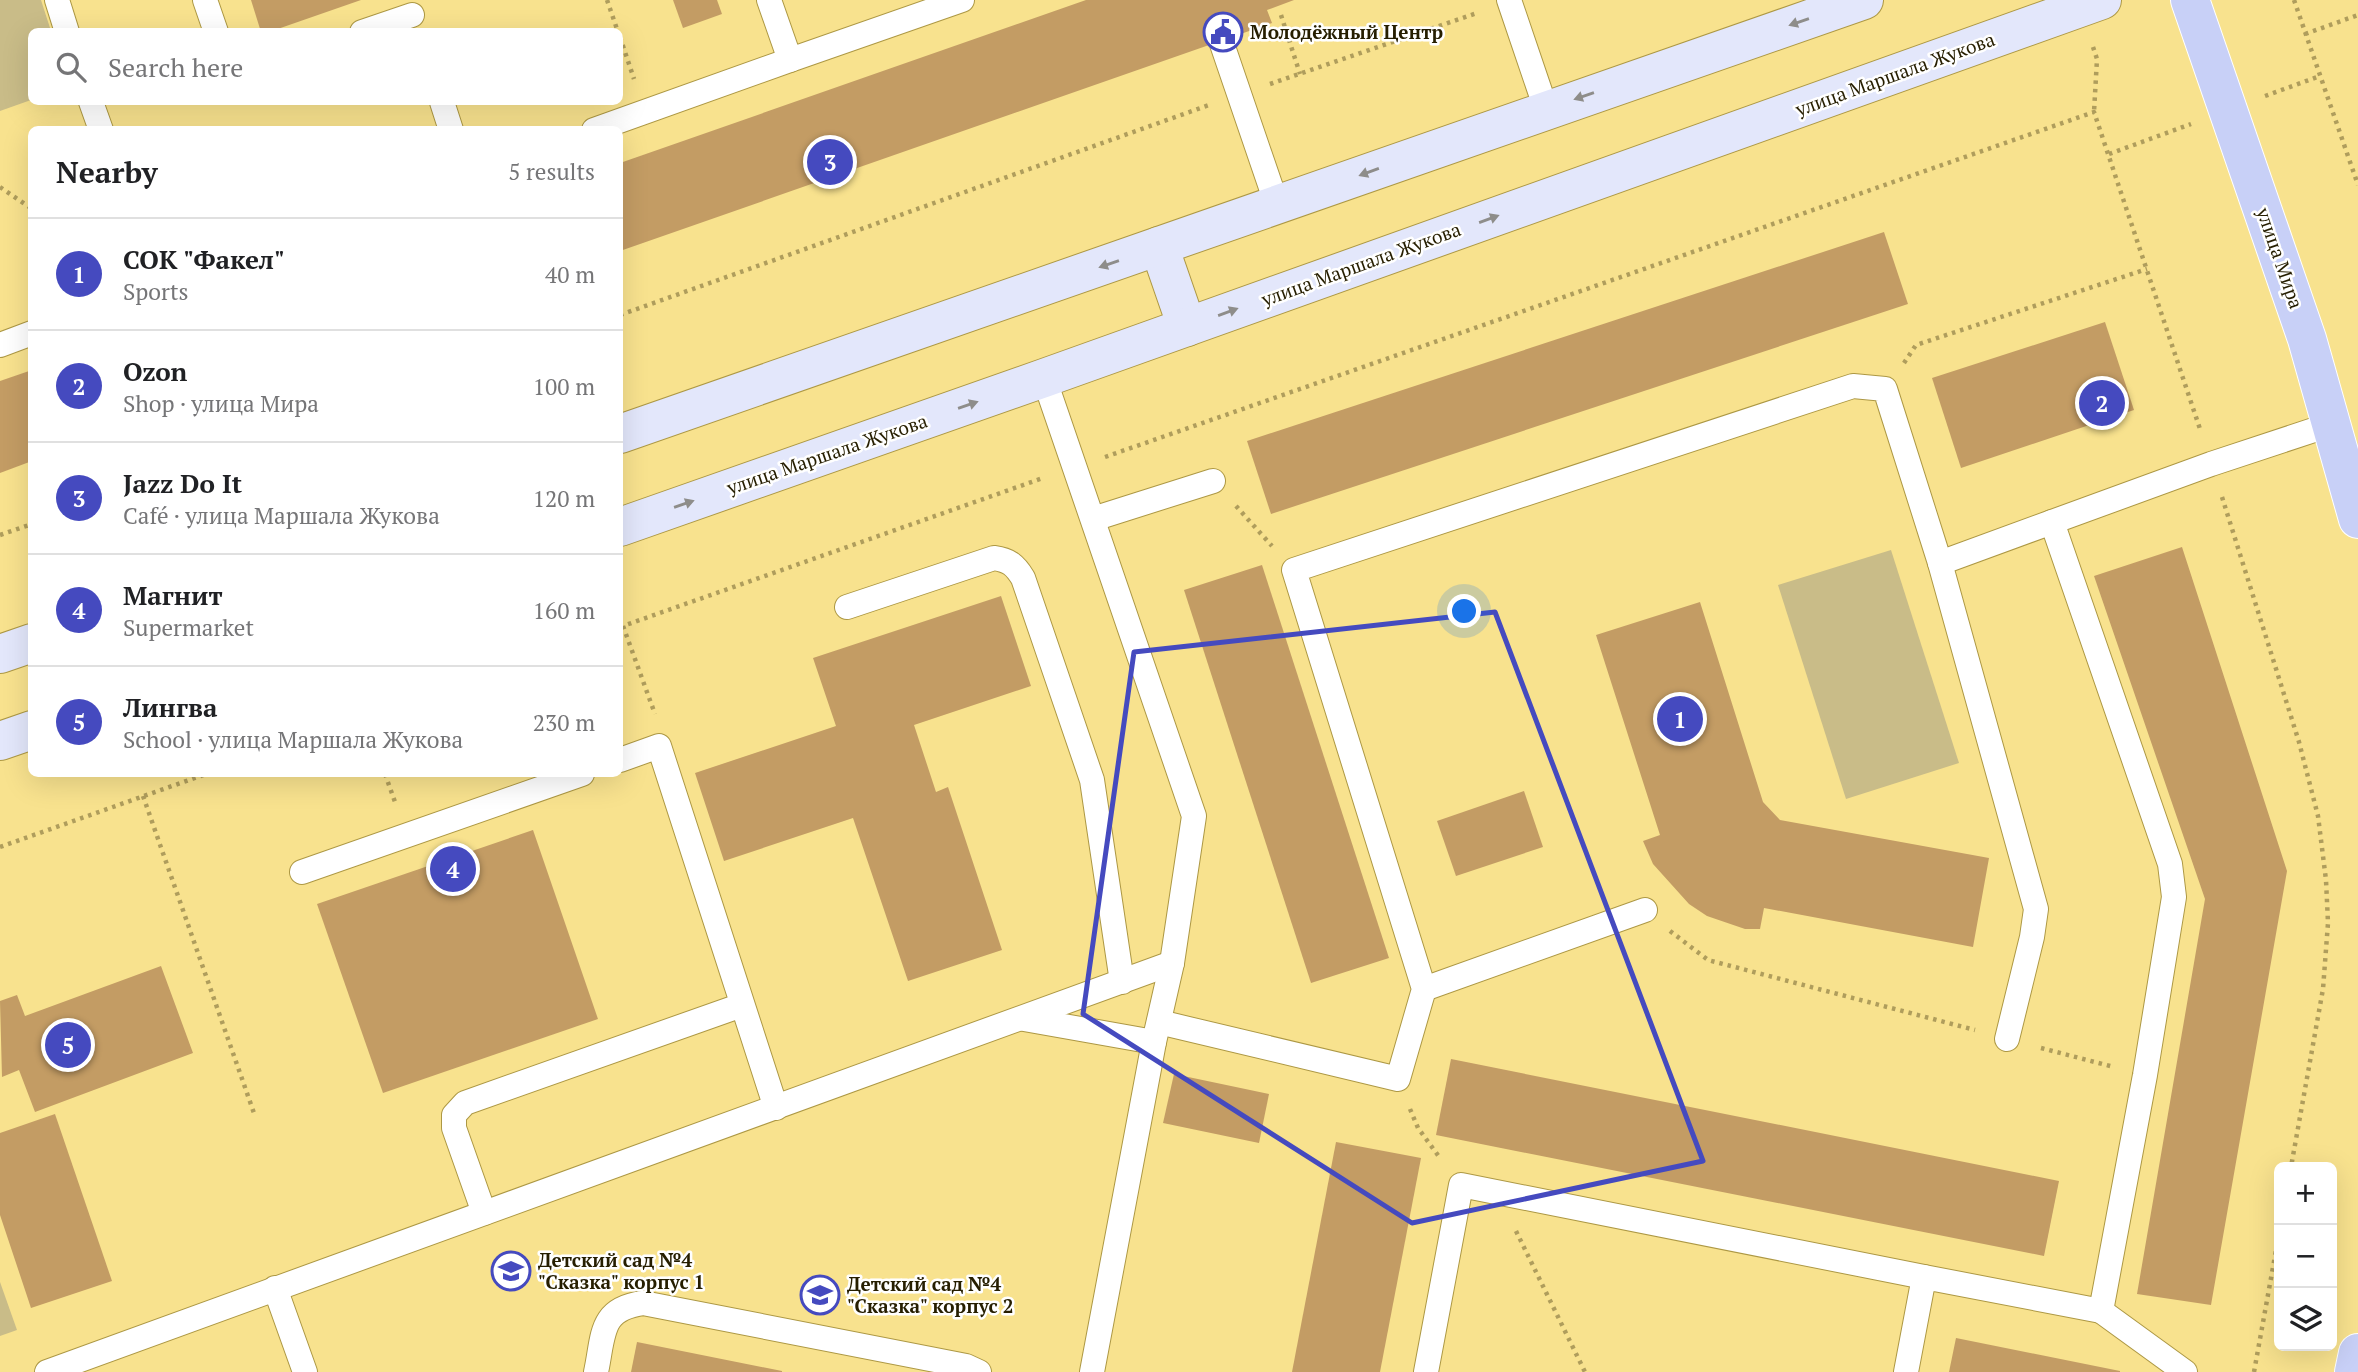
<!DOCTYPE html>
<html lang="en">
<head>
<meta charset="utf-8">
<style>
	body { margin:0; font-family:"PT Serif",serif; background:#f6f6f6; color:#202124 }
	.controls { position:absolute; right:21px; bottom:21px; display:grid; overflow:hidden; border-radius:10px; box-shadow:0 7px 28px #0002 }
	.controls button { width:63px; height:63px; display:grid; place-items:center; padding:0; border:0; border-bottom:2px solid #e0e0e0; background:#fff; color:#202124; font:35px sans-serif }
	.you { position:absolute; left:1465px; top:612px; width:24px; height:24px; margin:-18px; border:5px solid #fff; border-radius:50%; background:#1a73e8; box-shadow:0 0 0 10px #1a73e833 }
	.badge { display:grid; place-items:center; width:46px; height:46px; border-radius:50%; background:#454abf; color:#fff; font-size:23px; font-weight:700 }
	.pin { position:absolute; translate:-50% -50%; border:4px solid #fff; box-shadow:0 2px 7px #0006 }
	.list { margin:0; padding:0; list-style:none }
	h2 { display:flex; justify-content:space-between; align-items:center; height:91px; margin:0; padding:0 28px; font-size:30px }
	h2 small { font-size:23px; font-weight:400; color:#757577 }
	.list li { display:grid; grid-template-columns:46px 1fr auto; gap:21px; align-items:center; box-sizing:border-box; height:112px; padding:0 28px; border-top:2px solid #e0e0e0 }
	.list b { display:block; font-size:26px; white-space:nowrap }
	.list p { margin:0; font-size:23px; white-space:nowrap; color:#757577 }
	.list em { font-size:23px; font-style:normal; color:#757577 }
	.icon { flex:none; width:38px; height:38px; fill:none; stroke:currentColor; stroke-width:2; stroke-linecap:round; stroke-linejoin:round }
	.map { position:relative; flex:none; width:2358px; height:1372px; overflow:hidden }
	.search { position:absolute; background:#fff; box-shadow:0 7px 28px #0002; left:28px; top:28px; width:595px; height:77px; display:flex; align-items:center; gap:18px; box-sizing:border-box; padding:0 24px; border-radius:10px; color:#757577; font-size:26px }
	.panel { position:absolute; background:#fff; box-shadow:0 7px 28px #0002; left:28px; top:126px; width:595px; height:651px; border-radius:10px }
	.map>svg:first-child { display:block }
	.green { fill:#c9bc88 }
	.building { fill:#c39c64 }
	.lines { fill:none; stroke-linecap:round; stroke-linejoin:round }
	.lane-casing { stroke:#ad9844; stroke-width:26 }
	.secondary-casing { stroke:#ad9844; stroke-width:40 }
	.primary-casing { stroke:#fff; stroke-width:40 }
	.path { stroke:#af9d5c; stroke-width:4.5; stroke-dasharray:3.5 5; stroke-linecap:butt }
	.lane { stroke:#fff; stroke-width:24 }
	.secondary { stroke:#e3e7fb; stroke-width:38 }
	.primary { stroke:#c8d0f7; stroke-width:38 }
	.oneway { fill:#8e8d8a }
	.marked { fill:none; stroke:#454abf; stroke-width:5; stroke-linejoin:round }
	.labels { text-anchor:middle; stroke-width:5; stroke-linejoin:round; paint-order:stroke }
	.poi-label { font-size:19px; font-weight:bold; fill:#261e00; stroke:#fff; text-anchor:start }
	.street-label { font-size:19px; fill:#261e00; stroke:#fff }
</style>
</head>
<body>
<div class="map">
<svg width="2358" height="1372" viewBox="0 0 2358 1372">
	<rect width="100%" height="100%" fill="#f8e28e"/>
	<!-- green -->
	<g class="green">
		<path d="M0,0H41L51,31L32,32L31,100L0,111Z"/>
		<path d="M1891,550L1959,763L1846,799L1778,585Z"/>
		<path d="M0,1282L17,1330L0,1336Z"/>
	</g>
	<!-- building -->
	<g class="building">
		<path d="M251,0H361L269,32H261Z"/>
		<path d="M673,0H717L722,14L683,28Z"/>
		<path d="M1086,0H1294L1267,10L1272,23L620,251V163Z"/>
		<path d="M1884,232L1908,304L1271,514L1247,441Z"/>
		<path d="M2105,322L2134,410L1961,468L1932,378Z"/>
		<path d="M32,370V461L0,473V381Z"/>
		<path d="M2182,547L2287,871L2211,1305L2137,1294L2205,899L2094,576Z"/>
		<path d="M1262,565L1389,958L1311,983L1184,590Z"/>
		<path d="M1001,596L1031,686L914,725L936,792L948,787L1002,950L908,981L853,818L724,861L695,773L836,726L813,658Z"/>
		<path d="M1700,602L1763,802L1780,820L1989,858L1973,947L1764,908L1760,929H1745L1707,916L1689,904L1653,864L1643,841L1660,835L1596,635Z"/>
		<path d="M1524,791L1543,847L1456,876L1437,821Z"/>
		<path d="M533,830L598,1019L383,1093L317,904Z"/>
		<path d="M161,966L193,1053L35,1112L19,1070L2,1077L0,1001L17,995L25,1016Z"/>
		<path d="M1451,1059L2059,1181L2044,1256L1436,1135Z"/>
		<path d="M1174,1074L1269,1094L1259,1143L1163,1123Z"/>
		<path d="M55,1114L112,1281L31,1308L0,1215V1133Z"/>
		<path d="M1336,1142L1421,1158L1380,1372H1292Z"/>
		<path d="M1956,1338L2120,1371V1372H1949Z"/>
		<path d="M637,1342L782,1371V1372H631Z"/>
	</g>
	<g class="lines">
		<defs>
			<g id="lane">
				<path d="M57,0L67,32"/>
				<path d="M205,0L216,32"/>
				<path d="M769,0L790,60L962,0"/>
				<path d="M1509,0L1546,109"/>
				<path d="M362,32L412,15"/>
				<path d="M1221,41L1277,205"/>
				<path d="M91,102L101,130"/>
				<path d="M442,102L451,130"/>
				<path d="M594,130L790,60"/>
				<path d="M0,345L32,333"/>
				<path d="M1044,378L1194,816L1172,963L1154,1042L1092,1372"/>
				<path d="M1093,519L1213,481"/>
				<path d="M1940,563L2036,909L2032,937L2007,1039"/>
				<path d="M847,607L994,558C1009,560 1015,565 1023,578L1092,780L1122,982"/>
				<path d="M620,760L659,746L776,1108"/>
				<path d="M302,872L582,774"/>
				<path d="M1424,989L1645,910"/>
				<path d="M1024,1019L1154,1042"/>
				<path d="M1159,1022L1398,1079L1424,989L1294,570L1853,386L1885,389L1940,563L2052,522"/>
				<path d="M484,1213L454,1128V1115L465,1103L742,1005"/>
				<path d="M275,1288L305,1372"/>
				<path d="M2101,1311L2185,1372"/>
				<path d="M47,1372L1172,963"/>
				<path d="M596,1372C604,1335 599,1309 643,1303L966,1366L979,1372"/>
				<path d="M1426,1372L1461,1185L1924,1277"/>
				<path d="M1906,1372L1924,1277L2101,1311L2145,1075L2174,897L2170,864L2052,522L2211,464L2332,424"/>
			</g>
			<g id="secondary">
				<path d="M1159,246L1187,327"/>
				<path d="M620,434L1864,0"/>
				<path d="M620,527L1044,378L2102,0"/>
				<path d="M0,654L32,643"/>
				<path d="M0,741L32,730"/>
			</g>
			<g id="primary">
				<path d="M2190,0L2307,339L2358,519"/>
				<path d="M2354,1372L2358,1353"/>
			</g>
		</defs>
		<!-- lane casing -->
		<use href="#lane" class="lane-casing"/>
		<!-- secondary casing -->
		<use href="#secondary" class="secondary-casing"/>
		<!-- primary casing -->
		<use href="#primary" class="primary-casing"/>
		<!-- path -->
		<g class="path">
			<path d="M607,0L618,32"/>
			<path d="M2294,0L2358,185"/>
			<path d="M1281,15L1300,74"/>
			<path d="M2305,34L2358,15"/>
			<path d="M620,37L634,79"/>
			<path d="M2093,47L2097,59L2094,112"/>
			<path d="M1270,84L1477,13"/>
			<path d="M2265,96L2320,76"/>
			<path d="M2109,154L2191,124"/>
			<path d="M0,187L32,209"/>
			<path d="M620,315L1209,105"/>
			<path d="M1904,363L1916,345L2147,269"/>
			<path d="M1105,457L2094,112L2201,432"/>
			<path d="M2222,497L2299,742L2318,816L2326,880L2328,923L2323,989L2291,1167"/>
			<path d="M1236,506L1272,546"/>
			<path d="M0,535L32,524"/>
			<path d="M623,626L655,714"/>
			<path d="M620,627L1043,478"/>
			<path d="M385,774L395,802"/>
			<path d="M143,796L255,1116"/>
			<path d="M0,847L206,774"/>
			<path d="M1670,931L1708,960L1975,1030"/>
			<path d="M2041,1048L2114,1067"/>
			<path d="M1410,1109L1418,1128L1440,1158"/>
			<path d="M1516,1231L1585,1372"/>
			<path d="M2254,1372L2279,1234"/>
		</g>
		<!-- lane -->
		<use href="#lane" class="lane"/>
		<!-- secondary -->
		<use href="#secondary" class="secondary"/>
		<!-- primary -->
		<use href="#primary" class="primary"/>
	</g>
	<!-- one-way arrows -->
	<defs><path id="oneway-solid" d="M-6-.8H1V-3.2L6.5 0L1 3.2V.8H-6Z" transform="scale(1.75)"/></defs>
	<g class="oneway">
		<use href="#oneway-solid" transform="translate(1799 22) rotate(161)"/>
		<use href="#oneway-solid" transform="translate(1584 96) rotate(161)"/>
		<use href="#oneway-solid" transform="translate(1369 172) rotate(160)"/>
		<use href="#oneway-solid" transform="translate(1489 219) rotate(-20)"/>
		<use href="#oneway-solid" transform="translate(1109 264) rotate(161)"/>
		<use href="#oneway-solid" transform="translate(1228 312) rotate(-20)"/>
		<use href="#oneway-solid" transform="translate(968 405) rotate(-19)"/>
		<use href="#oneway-solid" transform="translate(684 504) rotate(-19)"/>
	</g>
	<!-- marked area -->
	<path class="marked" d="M1495,612L1703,1161L1412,1223L1083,1014L1134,652Z"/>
	<!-- icons -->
	<defs>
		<symbol id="civic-ring" viewBox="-11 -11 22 22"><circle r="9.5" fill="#fff" stroke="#454abf" stroke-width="1.5"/><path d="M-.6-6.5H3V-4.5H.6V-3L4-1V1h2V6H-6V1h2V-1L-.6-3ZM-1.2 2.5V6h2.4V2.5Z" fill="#454abf"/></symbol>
		<symbol id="school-ring" viewBox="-11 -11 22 22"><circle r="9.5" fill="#fff" stroke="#454abf" stroke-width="1.5"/><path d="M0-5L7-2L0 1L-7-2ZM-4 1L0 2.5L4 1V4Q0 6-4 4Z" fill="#454abf"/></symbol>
	</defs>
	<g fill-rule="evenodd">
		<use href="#civic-ring" x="1201" y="10" width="44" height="44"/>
		<use href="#school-ring" x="489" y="1249" width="44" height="44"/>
		<use href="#school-ring" x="798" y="1273" width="44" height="44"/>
	</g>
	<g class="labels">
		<!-- poi labels -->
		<g class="poi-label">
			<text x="1250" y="39">Молодёжный Центр</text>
			<text x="538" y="1267">Детский сад №4<tspan x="538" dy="22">"Сказка" корпус 1</tspan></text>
			<text x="847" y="1291">Детский сад №4<tspan x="847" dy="22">"Сказка" корпус 2</tspan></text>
		</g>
		<!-- street labels -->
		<g class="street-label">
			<text transform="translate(1895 74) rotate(-20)" y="7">улица Маршала Жукова</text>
			<text transform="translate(2280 258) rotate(71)" y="7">улица Мира</text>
			<text transform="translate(1361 264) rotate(-20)" y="7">улица Маршала Жукова</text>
			<text transform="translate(827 454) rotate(-19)" y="7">улица Маршала Жукова</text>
		</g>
	</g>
</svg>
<div class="controls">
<button>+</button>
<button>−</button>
<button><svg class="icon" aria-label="layers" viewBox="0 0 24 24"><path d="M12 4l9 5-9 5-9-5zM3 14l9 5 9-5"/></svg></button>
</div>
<div class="you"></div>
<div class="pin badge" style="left:1680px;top:719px">1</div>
<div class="pin badge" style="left:2102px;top:403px">2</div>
<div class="pin badge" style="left:830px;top:162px">3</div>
<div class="pin badge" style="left:453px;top:869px">4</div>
<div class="pin badge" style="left:68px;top:1045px">5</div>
<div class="search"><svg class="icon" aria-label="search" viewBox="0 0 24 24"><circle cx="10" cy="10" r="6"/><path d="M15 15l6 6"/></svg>Search here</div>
<section class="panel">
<h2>Nearby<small>5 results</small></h2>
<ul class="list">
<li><span class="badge">1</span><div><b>СОК &quot;Факел&quot;</b><p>Sports</p></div><em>40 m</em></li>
<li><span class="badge">2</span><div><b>Ozon</b><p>Shop · улица Мира</p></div><em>100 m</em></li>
<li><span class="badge">3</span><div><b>Jazz Do It</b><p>Café · улица Маршала Жукова</p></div><em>120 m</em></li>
<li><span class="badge">4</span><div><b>Магнит</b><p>Supermarket</p></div><em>160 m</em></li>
<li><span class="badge">5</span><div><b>Лингва</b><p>School · улица Маршала Жукова</p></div><em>230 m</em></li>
</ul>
</section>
</div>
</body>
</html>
